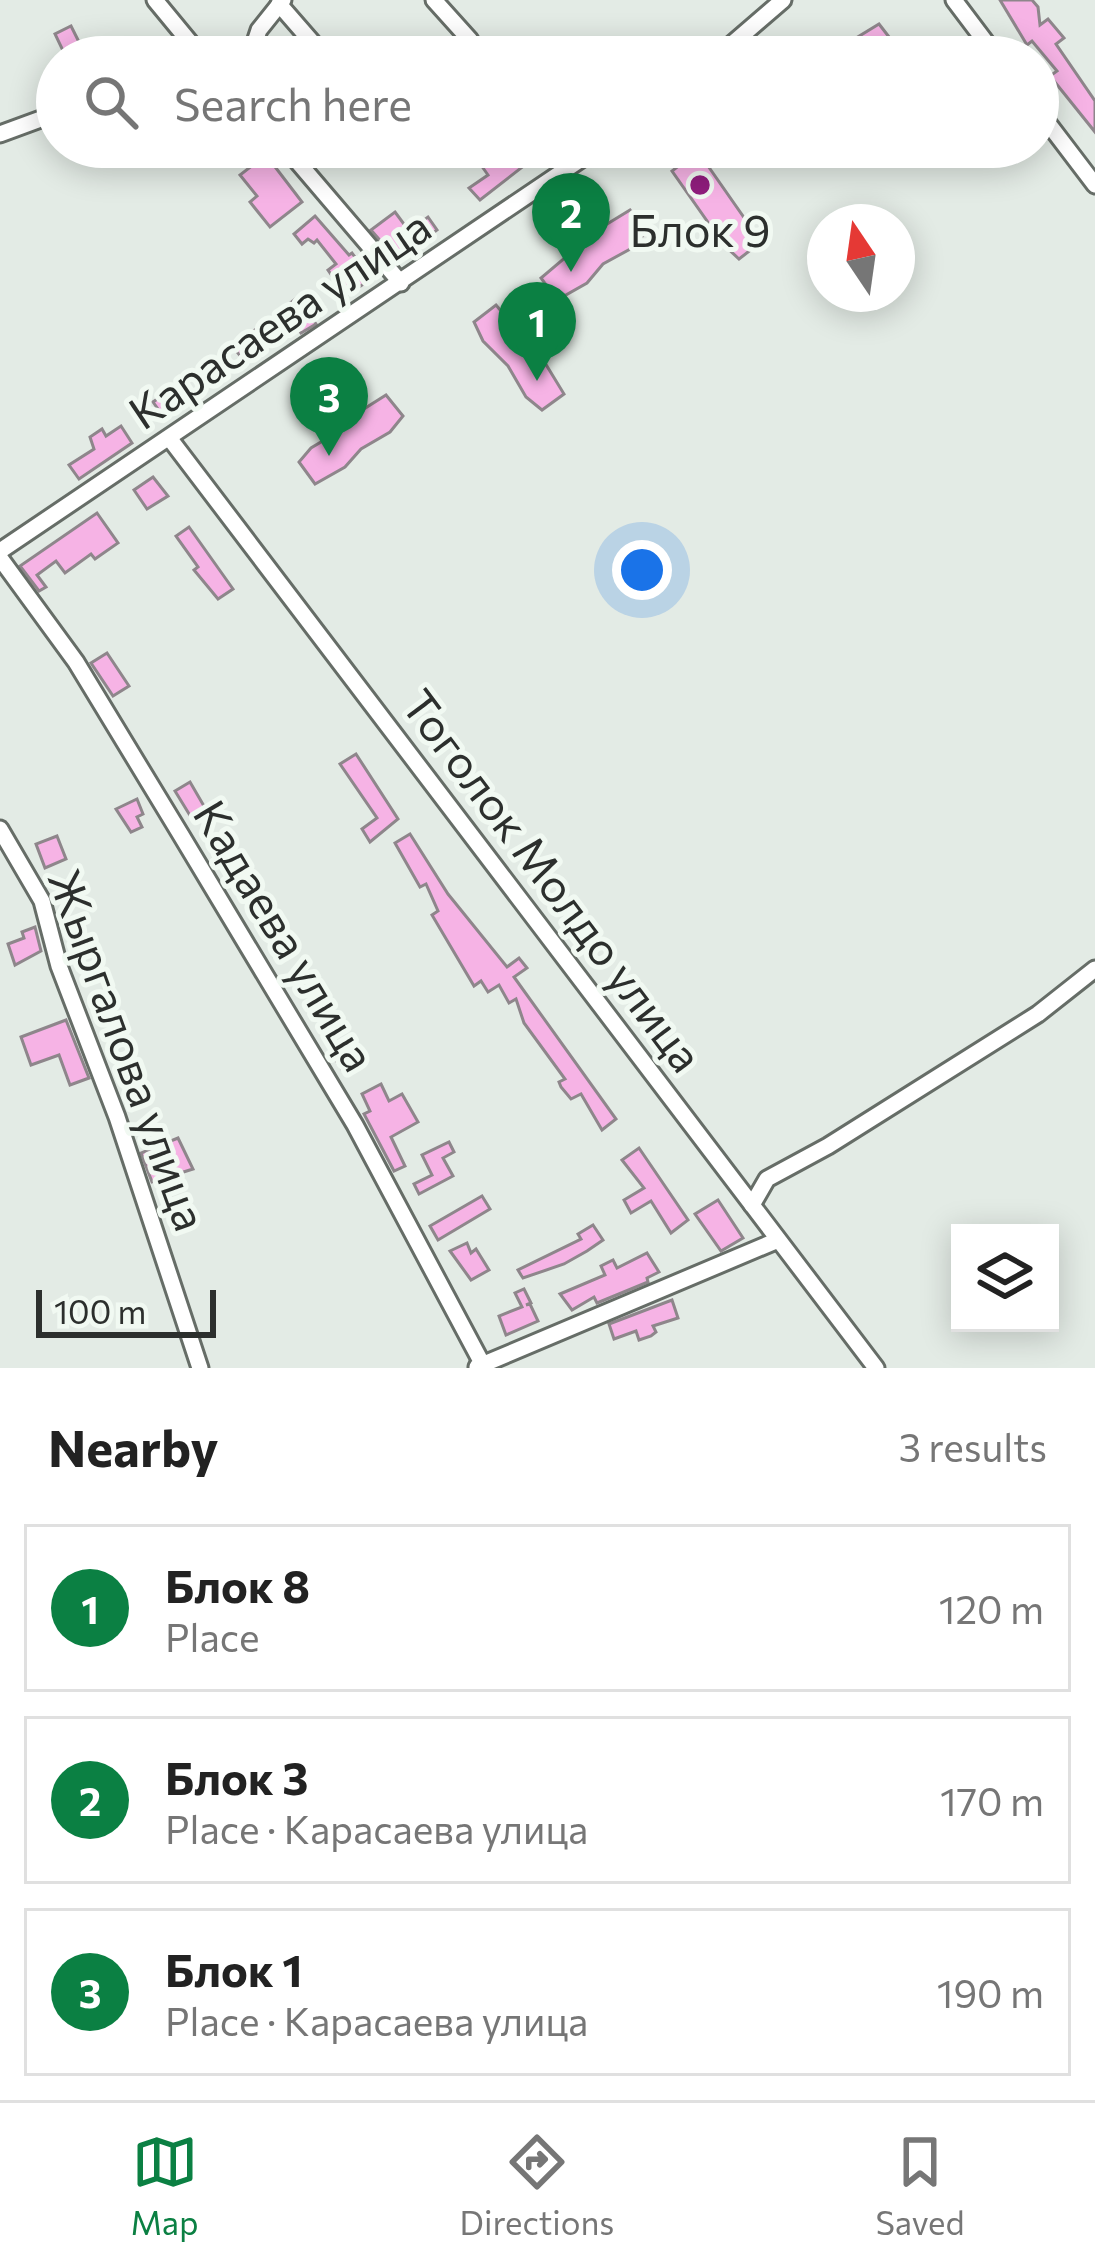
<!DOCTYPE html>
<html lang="en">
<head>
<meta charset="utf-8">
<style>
	body { margin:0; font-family:Commissioner,sans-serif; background:#f2f2f2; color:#222 }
	.controls { position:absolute; right:36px; bottom:36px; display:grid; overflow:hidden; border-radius:0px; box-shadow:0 6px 30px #0003 }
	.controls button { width:108px; height:108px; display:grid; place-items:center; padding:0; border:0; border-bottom:3px solid #e0e0e0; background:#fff; color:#222; font:60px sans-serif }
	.compass { position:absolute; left:807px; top:204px; width:108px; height:108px; border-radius:50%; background:#fff; box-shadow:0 6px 30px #0003; rotate:347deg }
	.scale { position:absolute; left:36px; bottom:30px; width:180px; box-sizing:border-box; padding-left:12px; border:6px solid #2c2f2d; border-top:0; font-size:33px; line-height:42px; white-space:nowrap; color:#2c2f2d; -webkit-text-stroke:9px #f1f9f2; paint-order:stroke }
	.you { position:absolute; left:642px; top:570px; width:42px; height:42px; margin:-30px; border:9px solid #fff; border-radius:50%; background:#1a73e8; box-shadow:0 0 0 18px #1a73e833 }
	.badge { display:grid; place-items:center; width:78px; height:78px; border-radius:50%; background:#0b8043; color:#fff; font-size:39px; font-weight:700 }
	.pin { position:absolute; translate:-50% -99px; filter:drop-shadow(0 3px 6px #0008) }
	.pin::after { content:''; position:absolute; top:63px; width:42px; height:36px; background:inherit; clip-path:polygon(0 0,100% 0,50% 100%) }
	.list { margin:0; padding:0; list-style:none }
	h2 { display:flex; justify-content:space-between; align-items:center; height:156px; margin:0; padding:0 48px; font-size:51px }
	h2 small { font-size:39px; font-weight:400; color:#767676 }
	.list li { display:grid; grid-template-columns:78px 1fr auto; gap:36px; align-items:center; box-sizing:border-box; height:168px; margin:0 24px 24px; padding:0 24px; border:3px solid #e0e0e0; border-radius:0px }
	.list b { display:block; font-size:45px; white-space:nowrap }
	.list p { margin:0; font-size:39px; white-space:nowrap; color:#767676 }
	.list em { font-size:39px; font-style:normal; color:#767676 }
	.icon { flex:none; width:66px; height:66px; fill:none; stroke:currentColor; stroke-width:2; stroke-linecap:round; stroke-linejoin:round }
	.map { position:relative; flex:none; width:1095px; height:1368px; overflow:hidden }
	.search { position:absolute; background:#fff; box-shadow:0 6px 30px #0003; left:36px; right:36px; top:36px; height:132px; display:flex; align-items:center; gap:30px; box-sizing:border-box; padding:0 42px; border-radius:66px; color:#767676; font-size:45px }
	.sheet { height:732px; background:#fff }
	nav { display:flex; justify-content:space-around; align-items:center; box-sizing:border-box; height:168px; border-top:3px solid #e0e0e0; background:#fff; font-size:33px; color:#767676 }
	nav a { display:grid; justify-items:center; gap:6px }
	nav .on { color:#0b8043 }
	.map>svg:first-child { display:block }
	.building { fill:#f6b3e5; stroke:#8e868b; stroke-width:3 }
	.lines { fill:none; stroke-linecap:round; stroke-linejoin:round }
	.minor-casing { stroke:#666d67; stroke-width:21 }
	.minor { stroke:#fff; stroke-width:15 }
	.poi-dot { fill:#901d7d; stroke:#f1f9f2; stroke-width:4.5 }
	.labels { text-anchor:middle; stroke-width:10; stroke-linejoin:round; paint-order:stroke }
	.poi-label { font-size:45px; fill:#2c2f2d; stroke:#f1f9f2 }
	.street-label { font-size:45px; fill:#2c2f2d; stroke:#f1f9f2 }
</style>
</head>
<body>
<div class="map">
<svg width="1095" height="1368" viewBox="0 0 1095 1368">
	<rect width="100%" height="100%" fill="#e3ebe5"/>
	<!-- building -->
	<g class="building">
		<path d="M1000,0H1032L1038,7L1040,25L1048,19L1064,38L1056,44L1095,101V132L1050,76L1057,71L1032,41L1027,45Z"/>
		<path d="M879,24L896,46L886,57H835L848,43Z"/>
		<path d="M71,26L79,42L77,49L81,57H66L55,34Z"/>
		<path d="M485,147H498L507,158L526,150L523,147H548L480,200L469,188L488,175L474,155Z"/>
		<path d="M694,154L708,166L761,242L739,259L724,245L672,171Z"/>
		<path d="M266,155L302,202L270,227L250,202L257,196L240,175Z"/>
		<path d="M630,210L646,232L632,248L603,264L587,283L557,300L541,278L599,229Z"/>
		<path d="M395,212L409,231L428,217L437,230L397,260L371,230Z"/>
		<path d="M315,216L349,255L352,253L371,279L346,296L328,270L336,264L317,240L314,243L308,239L302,244L294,234Z"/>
		<path d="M299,296L305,304L316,296L325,308L312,318L316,324L301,333L296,326L269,345L266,341L245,362L234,348L264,322L267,326L286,313L283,309Z"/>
		<path d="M496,305L545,363L564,394L542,410L526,397L508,366L483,341L474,322Z"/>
		<path d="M175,387L185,402L163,416L153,402Z"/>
		<path d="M386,395L403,416L390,432L361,449L345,467L315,484L299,462L311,448L341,430L356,414Z"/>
		<path d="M121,426L132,443L79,479L69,465L94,449L90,437L102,429L106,436Z"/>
		<path d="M153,477L168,496L147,509L134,490Z"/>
		<path d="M97,513L118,543L95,559L91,554L65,573L56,561L37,575L46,587L39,591L20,566Z"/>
		<path d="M189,527L233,589L218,599L194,570L198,567L176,536Z"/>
		<path d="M107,653L129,686L113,696L91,663Z"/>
		<path d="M356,754L398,819L370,842L362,829L377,818L340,764Z"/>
		<path d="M190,782L208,813L194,822L175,791Z"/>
		<path d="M137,799L143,814L137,817L142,827L131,832L116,809Z"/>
		<path d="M410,834L448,894L507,967L519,958L527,968L514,977L616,1119L602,1130L581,1094L571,1099L561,1087L559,1082L565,1079L524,1023L516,999L509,1003L499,985L488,992L481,981L474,986L432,915L438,911L426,884L420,887L395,843Z"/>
		<path d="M57,836L66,859L45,868L36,844Z"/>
		<path d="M35,927L41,951L15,965L8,944L24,938L22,932Z"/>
		<path d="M66,1020L89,1078L70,1085L59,1055L31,1065L21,1037Z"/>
		<path d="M353,1043L365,1061L345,1074L333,1056Z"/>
		<path d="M381,1084L389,1101L402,1094L418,1122L391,1137L405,1166L394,1171L364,1114L370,1111L362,1094Z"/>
		<path d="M178,1138L193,1169L152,1182L141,1153Z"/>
		<path d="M449,1142L454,1152L443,1158L453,1176L419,1194L414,1184L432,1175L422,1155Z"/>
		<path d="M639,1148L688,1220L671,1233L651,1201L631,1213L624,1200L644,1188L622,1160Z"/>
		<path d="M482,1196L490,1209L438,1240L430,1226Z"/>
		<path d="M718,1200L743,1238L721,1251L695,1214Z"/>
		<path d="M593,1225L603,1240L587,1251L564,1264L523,1278L521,1275L518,1270L581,1239L578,1234Z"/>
		<path d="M467,1243L471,1253L476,1249L489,1270L471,1280L450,1251Z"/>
		<path d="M647,1253L659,1272L647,1278L648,1282L597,1303L594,1297L572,1310L560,1294L605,1275L601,1266L613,1260L617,1268Z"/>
		<path d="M524,1289L531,1303L526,1305L530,1304L538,1321L506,1335L499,1316L522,1307L515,1293Z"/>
		<path d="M672,1300L678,1318L653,1326L656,1332L651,1336L639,1340L636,1331L614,1339L609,1324Z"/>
	</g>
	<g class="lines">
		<defs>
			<g id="minor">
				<path d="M155,0L202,57"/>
				<path d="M434,0L470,40"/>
				<path d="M954,0L997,57"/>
				<path d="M279,4L325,57"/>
				<path d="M250,57L259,30L283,0"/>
				<path d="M717,57L783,0"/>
				<path d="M1038,110L1095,185"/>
				<path d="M0,134L57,113"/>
				<path d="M285,147L401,283"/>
				<path d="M170,439L876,1368"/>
				<path d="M0,551L599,147"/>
				<path d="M0,558L76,662L181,835L355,1125L483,1365"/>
				<path d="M0,829L42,901L59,966L117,1117L200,1368"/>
				<path d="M752,1205L767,1179L828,1146L1038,1014L1095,969"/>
				<path d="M477,1367L778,1240"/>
			</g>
		</defs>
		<!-- minor casing -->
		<use href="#minor" class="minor-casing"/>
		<!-- minor -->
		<use href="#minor" class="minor"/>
	</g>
	<!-- markers -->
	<circle class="poi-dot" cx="700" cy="185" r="12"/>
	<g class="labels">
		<!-- poi labels -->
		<g class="poi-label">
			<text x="700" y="247">Блок 9</text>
		</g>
		<!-- street labels -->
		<g class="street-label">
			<text transform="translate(280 320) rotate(-34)" y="16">Карасаева улица</text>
			<text transform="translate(552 881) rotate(53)" y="16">Тоголок Молдо улица</text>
			<text transform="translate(284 936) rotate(59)" y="16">Кадаева улица</text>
			<text transform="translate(127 1050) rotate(70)" y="16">Жыргалова улица</text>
		</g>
	</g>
</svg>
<div class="controls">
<button><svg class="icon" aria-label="layers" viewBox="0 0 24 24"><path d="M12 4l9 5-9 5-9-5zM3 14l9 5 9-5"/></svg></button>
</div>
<svg class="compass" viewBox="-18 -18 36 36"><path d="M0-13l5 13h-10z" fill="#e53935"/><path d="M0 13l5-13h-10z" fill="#767676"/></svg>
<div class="scale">100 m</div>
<div class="you"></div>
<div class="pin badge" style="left:537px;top:381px">1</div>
<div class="pin badge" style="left:571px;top:272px">2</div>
<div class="pin badge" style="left:329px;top:456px">3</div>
<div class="search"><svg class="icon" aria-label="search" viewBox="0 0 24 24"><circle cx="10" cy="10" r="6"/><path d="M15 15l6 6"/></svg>Search here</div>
</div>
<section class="sheet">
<h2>Nearby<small>3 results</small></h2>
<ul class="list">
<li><span class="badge">1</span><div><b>Блок 8</b><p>Place</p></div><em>120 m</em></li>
<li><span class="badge">2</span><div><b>Блок 3</b><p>Place · Карасаева улица</p></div><em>170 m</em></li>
<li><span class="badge">3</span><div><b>Блок 1</b><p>Place · Карасаева улица</p></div><em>190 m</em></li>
</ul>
</section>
<nav>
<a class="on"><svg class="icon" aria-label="map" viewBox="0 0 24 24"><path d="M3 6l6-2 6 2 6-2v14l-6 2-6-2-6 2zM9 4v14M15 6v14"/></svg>Map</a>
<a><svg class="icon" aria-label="directions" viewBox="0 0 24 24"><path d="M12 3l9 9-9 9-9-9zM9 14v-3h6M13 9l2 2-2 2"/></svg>Directions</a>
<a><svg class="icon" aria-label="saved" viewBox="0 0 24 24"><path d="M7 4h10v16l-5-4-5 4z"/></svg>Saved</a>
</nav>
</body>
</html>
